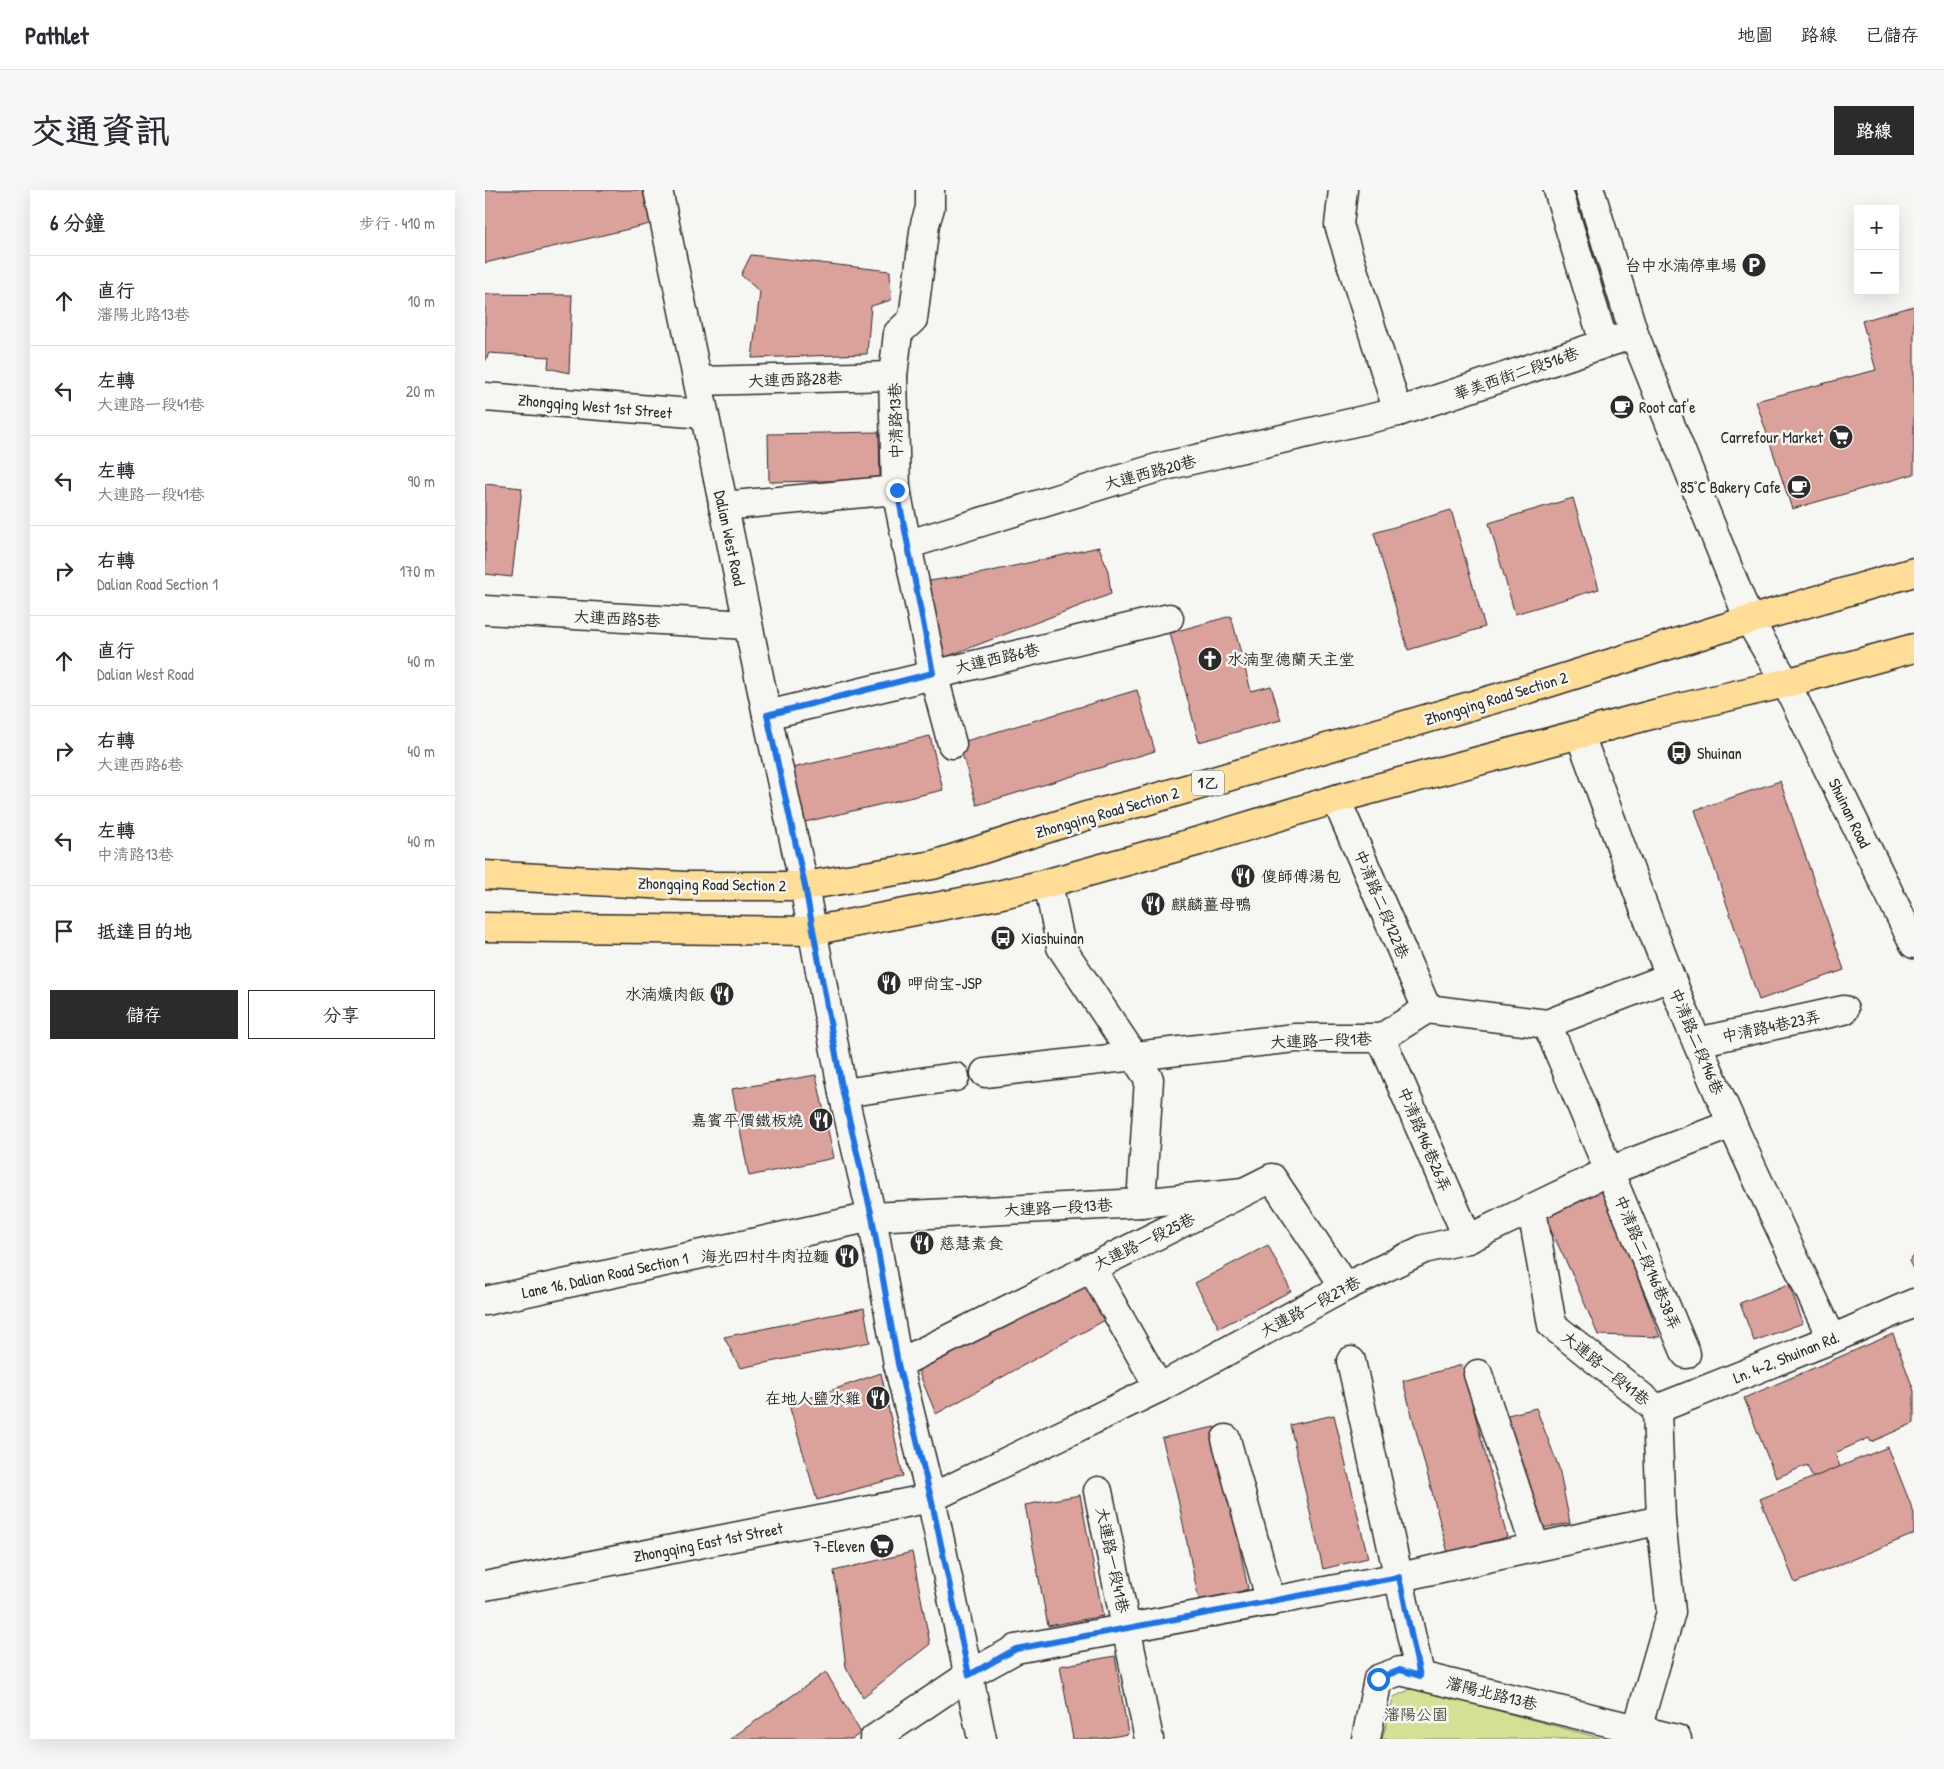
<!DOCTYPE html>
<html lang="zh-TW">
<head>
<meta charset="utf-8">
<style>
	body { margin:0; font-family:"Patrick Hand","LXGW WenKai TC",sans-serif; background:#f7f7f7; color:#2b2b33 }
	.controls { position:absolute; right:15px; top:15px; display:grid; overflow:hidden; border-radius:0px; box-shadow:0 5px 20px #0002 }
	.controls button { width:45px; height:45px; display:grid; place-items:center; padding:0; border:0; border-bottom:1px solid #e1e1e2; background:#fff; color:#2b2b33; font:25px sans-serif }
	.stop { position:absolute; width:15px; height:15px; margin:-11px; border:4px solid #1a73e8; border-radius:50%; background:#fff }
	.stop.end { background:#1a73e8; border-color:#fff; box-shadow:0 1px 5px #0008 }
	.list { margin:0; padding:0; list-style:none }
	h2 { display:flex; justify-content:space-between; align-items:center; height:65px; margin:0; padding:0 20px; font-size:21px }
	h2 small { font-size:16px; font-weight:400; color:#7c7c81 }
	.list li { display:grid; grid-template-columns:32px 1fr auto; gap:15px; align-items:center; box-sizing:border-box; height:90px; padding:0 20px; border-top:1px solid #e1e1e2 }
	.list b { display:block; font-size:19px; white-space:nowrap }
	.list p { margin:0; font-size:16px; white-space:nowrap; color:#7c7c81 }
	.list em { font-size:16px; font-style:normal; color:#7c7c81 }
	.actions { display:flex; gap:10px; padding:15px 20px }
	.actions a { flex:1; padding:11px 0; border:1px solid #2b2b2b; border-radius:0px; text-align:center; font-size:18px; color:#2b2b2b }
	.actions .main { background:#2b2b2b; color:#fff }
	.icon { flex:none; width:28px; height:28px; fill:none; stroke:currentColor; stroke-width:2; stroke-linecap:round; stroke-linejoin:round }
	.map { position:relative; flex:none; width:1429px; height:1549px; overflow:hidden; border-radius:0px }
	header { display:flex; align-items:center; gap:30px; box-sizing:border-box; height:70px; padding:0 25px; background:#fff; border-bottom:1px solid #e1e1e2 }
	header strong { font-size:24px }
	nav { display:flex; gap:28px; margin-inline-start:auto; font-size:18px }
	.intro { display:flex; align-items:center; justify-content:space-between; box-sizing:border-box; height:120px; padding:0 30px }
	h1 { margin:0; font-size:35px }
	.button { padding:12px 22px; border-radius:0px; background:#2b2b2b; color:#fff; font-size:18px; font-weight:700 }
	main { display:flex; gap:30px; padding:0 30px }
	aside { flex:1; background:#fff; border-radius:0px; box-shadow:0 5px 20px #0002 }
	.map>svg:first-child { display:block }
	.green { fill:#d4e093; stroke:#80865f }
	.building { fill:#dba19b; stroke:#2b2b2b }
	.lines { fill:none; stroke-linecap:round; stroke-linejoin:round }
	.minor-casing { stroke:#2b2b2b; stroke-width:31 }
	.major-casing { stroke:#2b2b2b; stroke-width:31 }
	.minor { stroke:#f6f6f2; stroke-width:28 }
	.major { stroke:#fedd96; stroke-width:28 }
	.route { stroke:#1a73e8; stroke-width:6 }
	.labels { text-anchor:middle; stroke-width:5; stroke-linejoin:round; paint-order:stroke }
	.shield { fill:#f6f6f2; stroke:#686867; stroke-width:1 }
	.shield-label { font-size:15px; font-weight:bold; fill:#2b2b2b }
	.poi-label { font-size:16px; fill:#2b2b2b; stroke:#f6f6f2; text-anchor:end }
	.street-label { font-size:16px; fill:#2b2b2b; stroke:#f6f6f2 }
	.park-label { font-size:16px; fill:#555845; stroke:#f6f6f2 }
</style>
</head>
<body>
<header>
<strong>Pathlet</strong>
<nav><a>地圖</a><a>路線</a><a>已儲存</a></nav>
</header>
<div class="intro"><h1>交通資訊</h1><a class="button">路線</a></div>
<main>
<aside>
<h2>6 分鐘<small>步行 · 410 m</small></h2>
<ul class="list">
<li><svg class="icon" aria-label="ahead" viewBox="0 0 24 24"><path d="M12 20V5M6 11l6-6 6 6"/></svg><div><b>直行</b><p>瀋陽北路13巷</p></div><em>10 m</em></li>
<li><svg class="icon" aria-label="left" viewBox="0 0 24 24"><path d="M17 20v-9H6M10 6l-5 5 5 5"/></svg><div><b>左轉</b><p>大連路一段41巷</p></div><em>20 m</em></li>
<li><svg class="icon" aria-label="left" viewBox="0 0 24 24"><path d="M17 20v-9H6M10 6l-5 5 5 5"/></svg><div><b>左轉</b><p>大連路一段41巷</p></div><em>90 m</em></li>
<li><svg class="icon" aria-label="right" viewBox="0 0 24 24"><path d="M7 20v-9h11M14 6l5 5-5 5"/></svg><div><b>右轉</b><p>Dalian Road Section 1</p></div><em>170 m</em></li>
<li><svg class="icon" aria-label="ahead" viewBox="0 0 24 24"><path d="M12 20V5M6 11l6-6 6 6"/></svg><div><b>直行</b><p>Dalian West Road</p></div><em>40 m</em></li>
<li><svg class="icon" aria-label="right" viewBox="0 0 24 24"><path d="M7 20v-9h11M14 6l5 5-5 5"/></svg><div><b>右轉</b><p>大連西路6巷</p></div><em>40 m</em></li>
<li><svg class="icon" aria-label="left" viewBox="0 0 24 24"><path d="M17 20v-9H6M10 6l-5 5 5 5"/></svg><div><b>左轉</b><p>中清路13巷</p></div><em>40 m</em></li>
<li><svg class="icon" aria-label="arrive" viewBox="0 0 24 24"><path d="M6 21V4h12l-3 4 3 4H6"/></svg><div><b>抵達目的地</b></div></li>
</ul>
<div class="actions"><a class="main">儲存</a><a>分享</a></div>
</aside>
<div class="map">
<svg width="1429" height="1549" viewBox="0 0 1429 1549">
	<rect width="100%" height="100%" fill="#f6f6f2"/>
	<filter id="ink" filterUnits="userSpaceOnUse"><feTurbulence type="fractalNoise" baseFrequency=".02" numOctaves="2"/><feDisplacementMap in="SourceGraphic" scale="10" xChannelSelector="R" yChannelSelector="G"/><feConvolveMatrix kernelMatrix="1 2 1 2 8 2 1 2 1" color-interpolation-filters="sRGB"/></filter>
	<g filter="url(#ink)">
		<!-- green -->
		<path class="green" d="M928,1498L1119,1549H897L909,1507Z"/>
		<!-- building -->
		<g class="building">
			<path d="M0,0H162L169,33L0,73Z"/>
			<path d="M266,65L405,81L406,110L386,116L382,164L267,168L275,102L256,85Z"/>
			<path d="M0,104L87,105L84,183L63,178L64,167L4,163L0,172Z"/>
			<path d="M1429,116V284L1307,319L1271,211L1391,180L1377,131Z"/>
			<path d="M394,242L395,290L284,292L283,244Z"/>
			<path d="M0,294L37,298L27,387L0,384Z"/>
			<path d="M1088,308L1114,399L1030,424L1004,333Z"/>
			<path d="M966,320L1000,437L923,460L889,343Z"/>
			<path d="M614,357L623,381L626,404L458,468L444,391L498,383Z"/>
			<path d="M746,426L766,501L786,496L796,530L714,552L685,443Z"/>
			<path d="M652,500L670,561L492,615L474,553Z"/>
			<path d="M445,546L458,600L320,632L307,578Z"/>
			<path d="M1295,591L1359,780L1274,810L1210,620Z"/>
			<path d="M331,885L349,968L264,986L247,899Z"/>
			<path d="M1119,997L1175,1147L1113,1145L1088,1086L1059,1026Z"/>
			<path d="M783,1055L806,1101L734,1138L710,1093Z"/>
			<path d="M1429,1066V1081L1424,1071Z"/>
			<path d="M598,1091L620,1130L451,1224L432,1178Z"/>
			<path d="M1304,1094L1318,1133L1269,1151L1255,1113Z"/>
			<path d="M379,1118L385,1152L255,1178L239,1147Z"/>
			<path d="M1408,1144L1429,1201V1233L1386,1252L1384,1248L1350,1263L1355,1277L1328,1288L1322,1275L1291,1288L1259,1208Z"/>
			<path d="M977,1175L1022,1347L963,1363L918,1191Z"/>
			<path d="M396,1183L418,1286L332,1310L304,1215Z"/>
			<path d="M1051,1218L1074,1278L1085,1333L1052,1339L1019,1226Z"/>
			<path d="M849,1225L883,1368L838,1379L805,1235Z"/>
			<path d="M730,1237L763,1399L715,1415L691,1300L677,1248Z"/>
			<path d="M1403,1257L1429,1323V1344L1310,1393L1275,1309Z"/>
			<path d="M595,1305L618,1426L563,1436L540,1315Z"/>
			<path d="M427,1362L445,1454L378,1507L361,1477L349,1381Z"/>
			<path d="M630,1466L643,1544L615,1549H588L575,1476Z"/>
			<path d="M341,1482L376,1543L367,1549H245Z"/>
		</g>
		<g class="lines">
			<defs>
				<g id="minor">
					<path d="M173,0L282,525L319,696L358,903L387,1027L413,1174L446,1308L497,1549"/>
					<path d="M445,0V18L440,34L428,129L413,143L408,186L411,300L448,483L467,554"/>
					<path d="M858,0L854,35L913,222"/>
					<path d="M1073,0L1119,153"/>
					<path d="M1105,0L1149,144L1264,430L1301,493L1429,754"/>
					<path d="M213,191L408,186"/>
					<path d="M0,207L219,224"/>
					<path d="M238,316L411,300"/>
					<path d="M421,355L672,278L913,222L1149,144"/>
					<path d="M0,420L263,435"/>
					<path d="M282,525L684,428"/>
					<path d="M1095,545C1125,626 1154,707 1185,786C1233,910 1291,1029 1347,1149"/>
					<path d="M851,609L942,819"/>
					<path d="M563,693L576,757L664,889L656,1013"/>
					<path d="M1062,834L1201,1164"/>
					<path d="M896,848L983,1049"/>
					<path d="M1212,852L1359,820"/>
					<path d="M500,883L810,848H896L942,819L1062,834L1185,787"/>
					<path d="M358,903L470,887"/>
					<path d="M1047,1020L1067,1135L1172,1219L1176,1330L1186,1422L1152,1539"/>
					<path d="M606,1077L674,1198"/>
					<path d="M0,1111L387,1027L656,1013L758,1002"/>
					<path d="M866,1171L935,1485"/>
					<path d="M413,1174L787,988L860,1097"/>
					<path d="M993,1184L1050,1357"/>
					<path d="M1172,1219L1347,1149L1429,1113"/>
					<path d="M741,1249L786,1412"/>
					<path d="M613,1301L664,1549"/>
					<path d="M0,1396L446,1308L674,1198L860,1097L939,1059L983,1049L1124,981L1247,934"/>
					<path d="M389,1549L484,1485L531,1459L915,1387L1176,1330"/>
					<path d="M881,1549L893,1489L915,1481L1192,1549"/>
				</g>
				<g id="major">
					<path d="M0,685L200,696H319L448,675L601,626L657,612L1050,497L1264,430L1429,382"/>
					<path d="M0,737L326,741L513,705L563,693L714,651L851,609L1173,523L1301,493L1429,458"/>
				</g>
			</defs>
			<!-- minor casing -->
			<use href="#minor" class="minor-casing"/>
			<!-- major casing -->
			<use href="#major" class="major-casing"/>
			<!-- minor -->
			<use href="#minor" class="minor"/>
			<!-- major -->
			<use href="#major" class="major"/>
		</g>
	</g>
	<g class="lines" filter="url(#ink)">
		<!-- route -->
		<path class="route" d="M412,300L448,483L282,525L320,696L358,903L387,1027L413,1174L446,1308L484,1485L531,1459L914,1387L935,1486L915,1480L893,1489"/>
	</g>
	<!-- icons -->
	<defs>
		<symbol id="parking-disc" viewBox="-11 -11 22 22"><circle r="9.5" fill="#2b2b2b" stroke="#f6f6f2"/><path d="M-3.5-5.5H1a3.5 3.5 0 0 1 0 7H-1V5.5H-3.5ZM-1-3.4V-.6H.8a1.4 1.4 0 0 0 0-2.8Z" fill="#fff"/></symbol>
		<symbol id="cafe-disc" viewBox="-11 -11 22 22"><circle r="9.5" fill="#2b2b2b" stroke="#f6f6f2"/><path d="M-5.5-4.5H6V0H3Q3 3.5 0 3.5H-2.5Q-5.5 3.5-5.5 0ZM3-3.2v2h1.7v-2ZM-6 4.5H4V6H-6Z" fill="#fff"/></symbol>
		<symbol id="supermarket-disc" viewBox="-11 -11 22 22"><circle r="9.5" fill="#2b2b2b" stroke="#f6f6f2"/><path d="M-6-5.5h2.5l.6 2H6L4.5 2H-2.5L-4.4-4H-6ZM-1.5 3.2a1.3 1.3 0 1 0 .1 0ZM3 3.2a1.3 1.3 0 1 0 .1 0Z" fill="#fff"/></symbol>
		<symbol id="church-disc" viewBox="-11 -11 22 22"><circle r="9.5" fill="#2b2b2b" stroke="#f6f6f2"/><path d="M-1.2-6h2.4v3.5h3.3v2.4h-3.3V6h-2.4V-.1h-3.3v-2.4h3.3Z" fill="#fff"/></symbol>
		<symbol id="bus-disc" viewBox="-11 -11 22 22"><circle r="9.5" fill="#2b2b2b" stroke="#f6f6f2"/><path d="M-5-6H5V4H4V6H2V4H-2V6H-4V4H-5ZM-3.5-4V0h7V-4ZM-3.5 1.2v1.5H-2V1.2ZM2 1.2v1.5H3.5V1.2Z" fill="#fff"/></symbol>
		<symbol id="restaurant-disc" viewBox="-11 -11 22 22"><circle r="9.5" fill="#2b2b2b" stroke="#f6f6f2"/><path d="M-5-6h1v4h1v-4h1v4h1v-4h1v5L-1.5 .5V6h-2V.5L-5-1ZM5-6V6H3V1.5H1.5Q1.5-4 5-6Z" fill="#fff"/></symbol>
	</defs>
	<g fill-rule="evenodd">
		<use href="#parking-disc" x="1255" y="61" width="28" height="28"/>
		<use href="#cafe-disc" x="1123" y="203" width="28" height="28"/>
		<use href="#supermarket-disc" x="1342" y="233" width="28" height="28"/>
		<use href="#cafe-disc" x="1300" y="283" width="28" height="28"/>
		<use href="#church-disc" x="711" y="455" width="28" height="28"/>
		<use href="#bus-disc" x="1180" y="549" width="28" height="28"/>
		<use href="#restaurant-disc" x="744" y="672" width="28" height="28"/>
		<use href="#restaurant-disc" x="654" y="700" width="28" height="28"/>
		<use href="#bus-disc" x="504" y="734" width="28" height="28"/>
		<use href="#restaurant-disc" x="390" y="779" width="28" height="28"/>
		<use href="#restaurant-disc" x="223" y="790" width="28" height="28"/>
		<use href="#restaurant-disc" x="322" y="916" width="28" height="28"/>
		<use href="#restaurant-disc" x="423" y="1039" width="28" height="28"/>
		<use href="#restaurant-disc" x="348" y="1052" width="28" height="28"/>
		<use href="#restaurant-disc" x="379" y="1194" width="28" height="28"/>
		<use href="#supermarket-disc" x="383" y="1342" width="28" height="28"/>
	</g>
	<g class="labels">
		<!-- shield labels -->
		<rect class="shield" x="707" y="580.5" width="32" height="25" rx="4"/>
		<g class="shield-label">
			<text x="723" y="598">1乙</text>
		</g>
		<!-- poi labels -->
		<g class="poi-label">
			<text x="1252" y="81">台中水湳停車場</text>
			<text x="1154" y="223" text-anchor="start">Root caf'e</text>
			<text x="1338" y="253">Carrefour Market</text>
			<text x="1296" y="303">85°C Bakery Cafe</text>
			<text x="742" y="475" text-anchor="start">水湳聖德蘭天主堂</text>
			<text x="1212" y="569" text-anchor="start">Shuinan</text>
			<text x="776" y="692" text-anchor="start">傻師傅湯包</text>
			<text x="686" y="720" text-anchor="start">麒麟薑母鴨</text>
			<text x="536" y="754" text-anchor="start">Xiashuinan</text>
			<text x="422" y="799" text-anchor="start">呷尚宝-JSP</text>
			<text x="220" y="810">水湳爌肉飯</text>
			<text x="318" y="936">嘉賓平價鐵板燒</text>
			<text x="454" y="1059" text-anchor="start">慈慧素食</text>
			<text x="344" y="1072">海光四村牛肉拉麵</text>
			<text x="376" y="1214">在地人鹽水雞</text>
			<text x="380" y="1362">7-Eleven</text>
		</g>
		<!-- street labels -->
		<g class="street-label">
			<text transform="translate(1031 183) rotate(-19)" y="6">華美西街二段516巷</text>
			<text transform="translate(310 189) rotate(-2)" y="6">大連西路28巷</text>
			<text transform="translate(110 216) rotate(5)" y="6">Zhongqing West 1st Street</text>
			<text transform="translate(410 231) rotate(-91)" y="6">中清路13巷</text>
			<text transform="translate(665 282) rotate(-15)" y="6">大連西路20巷</text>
			<text transform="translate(245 348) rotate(78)" y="6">Dalian West Road</text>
			<text transform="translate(132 428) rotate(3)" y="6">大連西路5巷</text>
			<text transform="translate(512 468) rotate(-13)" y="6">大連西路6巷</text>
			<text transform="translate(1011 508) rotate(-17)" y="6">Zhongqing Road Section 2</text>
			<text transform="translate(622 622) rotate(-16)" y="6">Zhongqing Road Section 2</text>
			<text transform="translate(1365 623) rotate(64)" y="6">Shuinan Road</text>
			<text transform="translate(227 694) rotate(1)" y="6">Zhongqing Road Section 2</text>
			<text transform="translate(897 714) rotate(67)" y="6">中清路二段122巷</text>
			<text transform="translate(1286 836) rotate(-12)" y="6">中清路4巷23弄</text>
			<text transform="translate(836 850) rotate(-2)" y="6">大連路一段1巷</text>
			<text transform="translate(1212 851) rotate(67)" y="6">中清路二段146巷</text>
			<text transform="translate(940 949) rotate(67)" y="6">中清路146巷26弄</text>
			<text transform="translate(573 1017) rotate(-3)" y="6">大連路一段13巷</text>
			<text transform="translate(659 1051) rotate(-26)" y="6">大連路一段25巷</text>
			<text transform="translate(1163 1072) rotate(67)" y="6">中清路二段146巷38弄</text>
			<text transform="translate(120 1085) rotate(-12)" y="6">Lane 16, Dalian Road Section 1</text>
			<text transform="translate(825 1116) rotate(-28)" y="6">大連路一段27巷</text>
			<text transform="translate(1301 1167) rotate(-22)" y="6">Ln. 4-2, Shuinan Rd.</text>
			<text transform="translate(1121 1178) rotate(39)" y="6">大連路一段41巷</text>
			<text transform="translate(223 1352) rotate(-11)" y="6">Zhongqing East 1st Street</text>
			<text transform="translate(628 1370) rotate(78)" y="6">大連路一段41巷</text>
			<text transform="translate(1007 1503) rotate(14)" y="6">瀋陽北路13巷</text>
		</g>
		<!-- park labels -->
		<g class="park-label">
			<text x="931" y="1530">瀋陽公園</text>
		</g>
	</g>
</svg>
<div class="controls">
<button>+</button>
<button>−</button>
</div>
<div class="stop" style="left:893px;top:1489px"></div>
<div class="stop end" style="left:412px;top:300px"></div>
</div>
</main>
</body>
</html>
